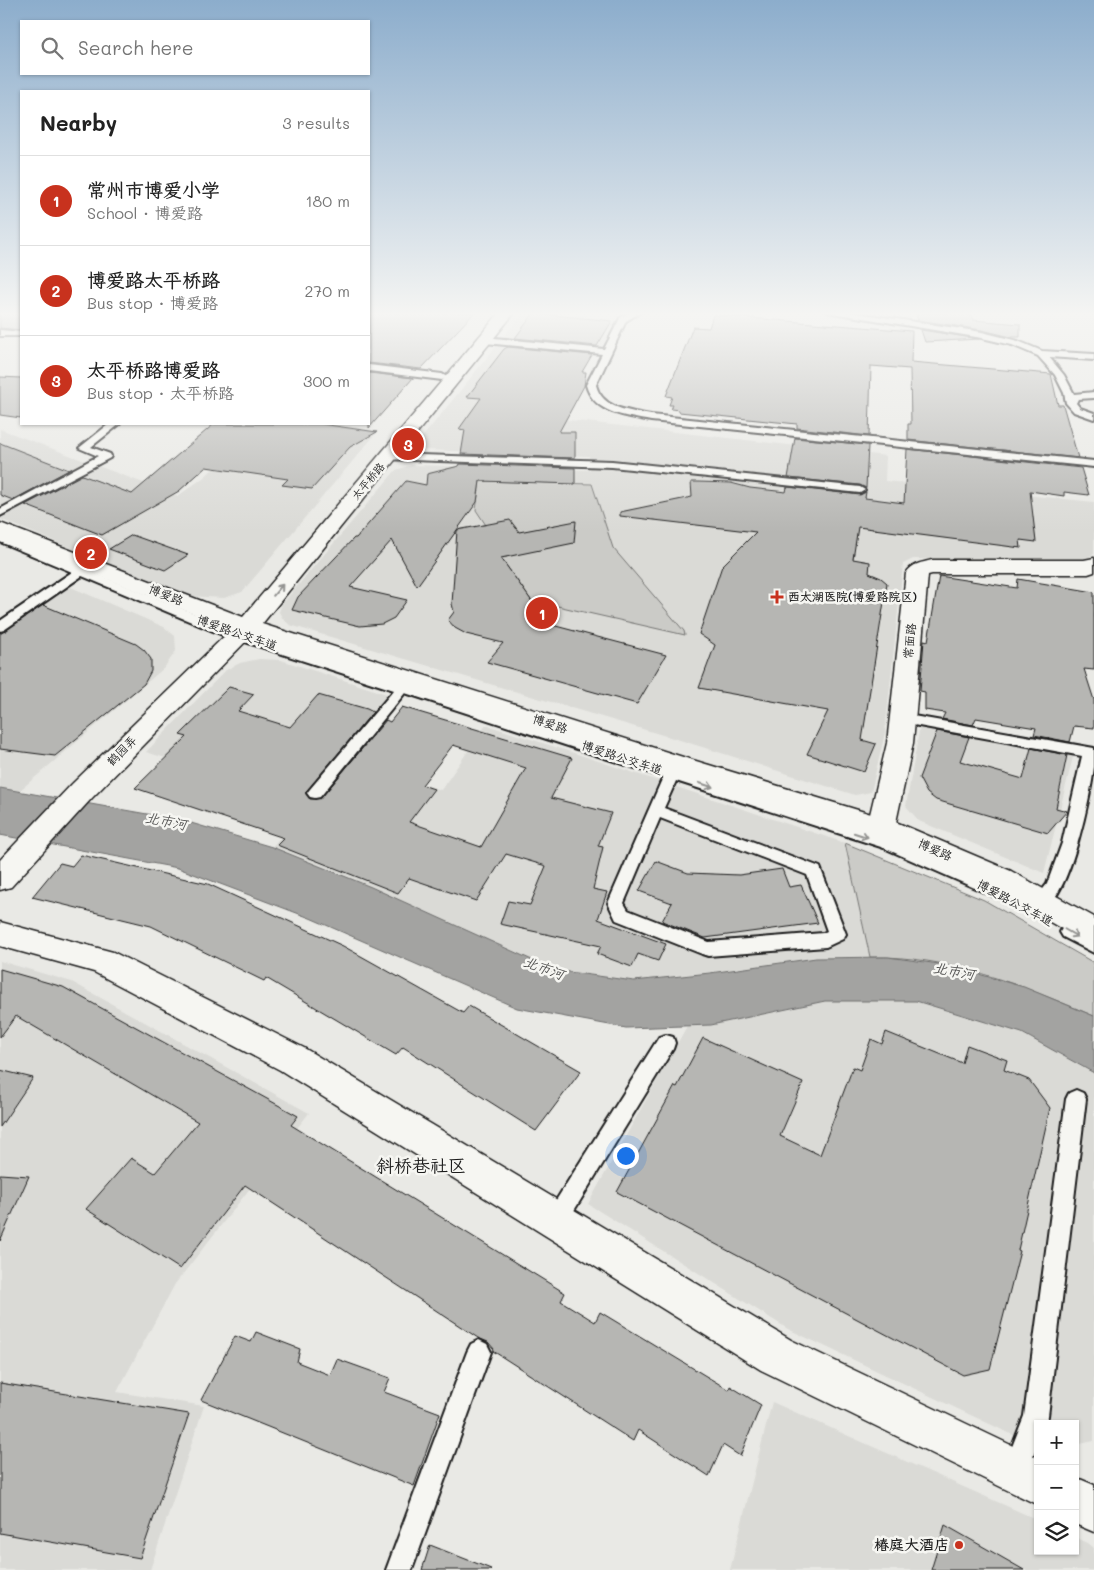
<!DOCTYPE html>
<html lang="en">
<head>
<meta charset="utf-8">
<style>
	body { margin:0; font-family:Mali,"LXGW WenKai TC",sans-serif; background:#f2f2f2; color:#222 }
	.controls { position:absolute; right:15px; bottom:15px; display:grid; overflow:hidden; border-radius:0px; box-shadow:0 1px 4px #0004 }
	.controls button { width:45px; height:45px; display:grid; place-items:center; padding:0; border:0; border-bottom:1px solid #e0e0e0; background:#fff; color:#222; font:25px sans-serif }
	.you { position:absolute; left:625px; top:1155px; width:18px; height:18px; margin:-12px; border:4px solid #fff; border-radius:50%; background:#1a73e8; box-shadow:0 0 0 8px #1a73e833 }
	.badge { display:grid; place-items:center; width:32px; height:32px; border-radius:50%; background:#c8321e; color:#fff; font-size:16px; font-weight:700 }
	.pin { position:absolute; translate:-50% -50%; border:2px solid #fff; box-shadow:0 1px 5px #0006 }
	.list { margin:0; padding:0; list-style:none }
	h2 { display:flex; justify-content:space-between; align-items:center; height:65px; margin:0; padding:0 20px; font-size:21px }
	h2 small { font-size:16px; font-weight:400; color:#767676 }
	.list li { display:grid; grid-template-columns:32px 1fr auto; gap:15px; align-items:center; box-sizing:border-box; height:90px; padding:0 20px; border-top:1px solid #e0e0e0 }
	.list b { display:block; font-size:19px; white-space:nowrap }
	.list p { margin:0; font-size:16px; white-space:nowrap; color:#767676 }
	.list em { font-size:16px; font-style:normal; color:#767676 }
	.icon { flex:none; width:28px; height:28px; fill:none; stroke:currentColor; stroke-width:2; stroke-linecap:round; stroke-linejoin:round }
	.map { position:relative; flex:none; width:1094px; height:1570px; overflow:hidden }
	.search { position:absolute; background:#fff; box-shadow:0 1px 4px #0004; left:20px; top:20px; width:350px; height:55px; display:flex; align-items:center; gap:12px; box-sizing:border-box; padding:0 18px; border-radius:0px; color:#767676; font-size:19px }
	.panel { position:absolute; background:#fff; box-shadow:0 1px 4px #0004; left:20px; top:90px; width:350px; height:335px; border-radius:0px }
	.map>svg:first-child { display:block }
	.built { fill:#dadad6 }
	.green { fill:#cbcbc7; stroke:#747472 }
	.water { fill:#a3a3a1; stroke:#6d6d6c }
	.building { fill:#b6b6b3; stroke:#1c1c1c; fill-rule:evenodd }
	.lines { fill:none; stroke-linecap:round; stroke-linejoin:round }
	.service-casing { stroke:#1c1c1c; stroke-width:4 }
	.minor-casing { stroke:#1c1c1c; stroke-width:3 }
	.secondary-casing { stroke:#1c1c1c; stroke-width:3 }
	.service { fill:#f6f6f2; fill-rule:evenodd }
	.minor { fill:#f6f6f2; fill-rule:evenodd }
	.secondary { fill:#f6f6f2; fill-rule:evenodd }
	.oneway { stroke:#949492 }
	.poi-dot { fill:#c8321e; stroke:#f6f6f2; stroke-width:2 }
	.labels { text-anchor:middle; stroke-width:5; stroke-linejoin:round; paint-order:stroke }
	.far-street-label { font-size:11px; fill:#1c1c1c; stroke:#f6f6f2 }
	.street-label { font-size:12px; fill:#1c1c1c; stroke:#f6f6f2 }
	.poi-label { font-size:12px; font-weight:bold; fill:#1c1c1c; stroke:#f6f6f2; text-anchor:start }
	.water-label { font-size:14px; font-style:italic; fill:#525251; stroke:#f6f6f2 }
	.near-poi-label { font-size:15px; font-weight:bold; fill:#1c1c1c; stroke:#f6f6f2; text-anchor:end }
	.near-quarter-label { font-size:18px; fill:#1c1c1c; stroke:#f6f6f2 }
</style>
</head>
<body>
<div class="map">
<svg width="1094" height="1570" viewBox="0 0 1094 1570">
	<rect width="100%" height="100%" fill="#e9e9e5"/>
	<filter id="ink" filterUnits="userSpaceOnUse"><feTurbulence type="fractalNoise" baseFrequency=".02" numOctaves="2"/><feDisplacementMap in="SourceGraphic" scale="10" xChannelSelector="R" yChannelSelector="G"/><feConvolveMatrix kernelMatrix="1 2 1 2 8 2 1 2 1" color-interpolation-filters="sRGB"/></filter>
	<g filter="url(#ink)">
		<!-- built -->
		<g class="built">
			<path d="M524,312H545L617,320L603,346L546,341L498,412L886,456L885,481L1094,502V554L1081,562L913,559L903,564L885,733L871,792L855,795L683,741L290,625L283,619L279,612L282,604L396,470L411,465L590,470L589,456L424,450L417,444Z"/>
			<path d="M264,424H324L378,431L242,592L224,598L188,596L0,519V429L178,496L203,478Z"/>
			<path d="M66,585L164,627L175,636L176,651L164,668L19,791L0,788V631Z"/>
			<path d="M259,659L281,660L396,697L347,759L441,790L486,725L577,754L845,843L870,957L816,958L710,973L634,981L554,970L371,887L272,847L309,802L146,752L226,670L240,663Z"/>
			<path d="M920,726L1074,753L1044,873L919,821L906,806Z"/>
			<path d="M0,961L72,982L309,1113L175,1284L117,1392L204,1406L150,1570H0Z"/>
			<path d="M825,1001H916L1022,1033L1094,1073V1441L1075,1445V1424H1038V1439L1013,1435L788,1329L588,1204L687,1026L711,1025Z"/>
			<path d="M772,1402L1038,1520V1551H1075V1537L1088,1543L1094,1548V1570H730Z"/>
		</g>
		<!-- green -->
		<g class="green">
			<path d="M480,481L592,484L613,548L684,631L685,635L531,600L501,558L507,557L476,510Z"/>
			<path d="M845,843L984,900L1094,963V1016C1023,986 948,955 870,957Z"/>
		</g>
		<!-- water -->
		<path class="water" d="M0,788L181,820L272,847L371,887L554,970L634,981L710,973L816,958L888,957L947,965L1024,987L1094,1016V1073L1022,1033L916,1001H825L711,1025L626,1028L517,1008L310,918L178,868L0,835Z"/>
		<!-- building -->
		<g class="building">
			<path d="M0,312H21V330L0,328Z"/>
			<path d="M370,312H475L421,369L369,363Z"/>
			<path d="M915,312L970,313L973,320L1020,324V337H1011L982,330L918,320Z"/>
			<path d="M534,313L612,321L597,346L515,338Z"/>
			<path d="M713,315L912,331L911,362L1051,374L1058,405H1063L1078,458L908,440V424H911L910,369L871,366L869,436L797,428V424L679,412V410L671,409L673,405H669L672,397L666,396L693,327L709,328Z"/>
			<path d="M921,330L979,339L925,342Z"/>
			<path d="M508,347L592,355L582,372H586L584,386L559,432H575V458L461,454L465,430L459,429L481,398L467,397L504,349Z"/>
			<path d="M369,373L413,378L369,428Z"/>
			<path d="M0,377L21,378V418L0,415Z"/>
			<path d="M214,424H321L377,432L350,447L312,489L282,485L288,479L206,467L179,491L102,535L25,505L82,475L132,494Z"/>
			<path d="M795,438L868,445L866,488L860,485L788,478Z"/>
			<path d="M0,443L69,470L13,500L0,495Z"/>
			<path d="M907,449L1081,468L1089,495L1064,492V496L1030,491L1036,542L1020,540L1021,548L858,527L853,559L870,562L869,573L881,578L887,583L862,740L876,744L864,772L807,754L828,711L699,688L715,645L699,634L722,566L756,532L620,516V512L692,497L691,482H698L731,483L750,488L786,492L787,487L860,495L866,492L865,498L904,503Z"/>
			<path d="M460,464L575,468V484L480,481L477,502L457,530L510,520L519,532L576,521L574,543L501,558L548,624L666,655L637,704L487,662L503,643L466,634L455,628L448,620L454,612L452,604L457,530L417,586L392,540L350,587L407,600L394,618L382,624L360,626L292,610L298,597L354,538H356L406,481L426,485L427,474L459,466Z"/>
			<path d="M132,535L188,555L165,570L109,549Z"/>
			<path d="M939,576L1017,588L1018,579L1094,592V670L1084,669L1094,700V728L1074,726L1070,742L1034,735L1036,728L976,718L973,725L942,719L945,713L925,710V692L920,691L924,640L928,641Z"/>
			<path d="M43,605L136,644L144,650L151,659V671L144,684L55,756L0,749V634Z"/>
			<path d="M229,687L254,694L238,711L290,727L318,695L367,709L373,712L306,792L310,799L321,798L386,720L390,722L402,707L572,758L551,798L611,813L598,846L603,847L593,889L607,892L598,919L666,944L658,961L638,954L632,967L597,954L601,946L500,924L508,901L530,905L546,866L506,854L476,901L409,878L398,893L277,845L284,838L135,788L187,737L180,735ZM453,745L526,768L481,847L409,822L434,789L422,785Z"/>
			<path d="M937,731L969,737L960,761L1023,779L1031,748L1067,755L1056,808L1067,811L1048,833L936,800L927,793L919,778Z"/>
			<path d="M81,855L208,884L343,946L463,1013L469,1006L581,1071L536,1131L403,1047L396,1055L266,978L264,981L151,926L32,897L60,863L72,866Z"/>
			<path d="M656,861L688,873L739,875L782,869L789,887L801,885L818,923L705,938L662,921L672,903L639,891Z"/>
			<path d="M0,969L63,987L298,1116L291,1125L565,1293L561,1301L595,1322L600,1312L729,1390L730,1386L761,1405L740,1456L723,1445L709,1476L638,1430L633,1441L493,1351L494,1349L488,1342L478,1338L245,1185L180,1269L86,1209L131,1158L155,1173L198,1122L16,1016L0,1037Z"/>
			<path d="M886,1032L962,1063L967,1045L1007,1060L1004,1070L1029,1080L1050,1108L1018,1250L1020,1251L990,1369L963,1375L617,1192L675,1086L677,1087L703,1038L803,1083L780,1136L820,1155L853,1067L860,1070L871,1039L882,1044Z"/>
			<path d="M0,1070L33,1078L0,1127Z"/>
			<path d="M0,1174L29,1176L0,1241Z"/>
			<path d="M256,1332L300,1349L297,1362L330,1375L337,1359L390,1378L384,1392L440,1413L414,1486L201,1400L235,1336L251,1342Z"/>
			<path d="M0,1383L189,1414L140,1558L0,1533Z"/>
			<path d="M945,1525L1024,1570H931Z"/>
			<path d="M430,1545L491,1569L490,1570H422Z"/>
		</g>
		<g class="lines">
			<defs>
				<g id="service">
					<path d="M630,312H641L626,321L596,385C602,409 630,411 651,415L1094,461V467L651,421C626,416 594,414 586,385L602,354L485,343L481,340L485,337L604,349L620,318Z"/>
					<path d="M827,312H850L982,332L1018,341L1042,351L1094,354V360L1049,357L1064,375L1074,394L1094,392V398L1078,399L1076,403L1080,408L1094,413V419L1074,412L1066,403L1064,393L1055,375L1038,356L1012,345L982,338Z"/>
					<path d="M0,330L21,332V336H0Z"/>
					<path d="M369,365L442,374L447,377L442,380L369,371Z"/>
					<path d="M109,424H120L91,447L110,454L111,456L110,458L0,516V509L98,456L79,448Z"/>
					<path d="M388,454L612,461L860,487L865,490L860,493L612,467L384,459L383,457L384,455Z"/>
					<path d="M0,535L80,567L87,563L91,564L93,567L89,571L230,628L400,682L404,677H414L416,680L411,686L667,767L670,761H680L682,765L680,771L896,840L1007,889L1009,893L1007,897L1001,899L995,897L884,848L676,781L664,808L820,867L846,934L843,939L826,947L708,956L702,954L616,920L608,903L663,777L405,693L320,797L315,798L310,797L307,793L310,789L394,690L220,634L82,576L4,630L0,631V621L72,572L0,542ZM660,818L807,875L827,931L823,933L709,942L628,910L624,903Z"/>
					<path d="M902,714L1094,748C1094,754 1094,761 1094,767C1091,795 1070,893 1046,907C1042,909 1039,908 1035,907L1033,902L1047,884L1062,843L1082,756L897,722L895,719L897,716Z"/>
					<path d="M1069,925L1094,938V953L1063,937L1060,932L1063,927Z"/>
					<path d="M666,1035L673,1037L675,1043L673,1049L564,1227L556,1230L548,1227L545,1220L548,1213L659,1037Z"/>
					<path d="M1076,1090L1083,1093L1086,1099L1048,1416L1045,1424H1038V1443L1024,1479L1015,1482L1006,1479L1003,1470L1024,1416L1066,1099L1069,1093Z"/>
					<path d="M479,1340L487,1344L491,1352L412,1570H386L467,1352L471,1344Z"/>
				</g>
				<g id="minor">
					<path d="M1094,558V572L1088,574H932L928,575L913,743L895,827L891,834L881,837L871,834L867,827L887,743L906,573C913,563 921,563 932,560H1084Z"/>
					<path d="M247,620L255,622L259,627L255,632L92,798L11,887L0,890V860L72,784L239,622Z"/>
					<path d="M0,922L113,952L304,1048L791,1340L1038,1458V1505L761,1370L280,1070L94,972L0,946Z"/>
					<path d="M1075,1477L1094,1485V1532L1075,1524Z"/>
				</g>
				<path id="secondary" d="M500,312H515L262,624L686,758L891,820L1011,871L1094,917V944L1083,941L989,887L871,834L666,770L239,632L0,536V523L243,617Z"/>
			</defs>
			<!-- service casing -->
			<use href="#service" class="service-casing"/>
			<!-- minor casing -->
			<use href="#minor" class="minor-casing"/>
			<!-- secondary casing -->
			<use href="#secondary" class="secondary-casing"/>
			<!-- service -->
			<use href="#service" class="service"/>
			<!-- minor -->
			<use href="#minor" class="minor"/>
			<!-- secondary -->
			<use href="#secondary" class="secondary"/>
		</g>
		<!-- one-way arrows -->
		<defs><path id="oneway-shaft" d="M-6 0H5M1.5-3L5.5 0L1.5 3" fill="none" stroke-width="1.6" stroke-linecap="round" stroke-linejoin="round" transform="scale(1.25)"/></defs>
		<g class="oneway">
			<use href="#oneway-shaft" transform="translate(278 590) rotate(-50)"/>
			<use href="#oneway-shaft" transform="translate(706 785) rotate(18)"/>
			<use href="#oneway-shaft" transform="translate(861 835) rotate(18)"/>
			<use href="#oneway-shaft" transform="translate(1071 933) rotate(30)"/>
		</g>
	</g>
	<!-- sky -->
	<linearGradient id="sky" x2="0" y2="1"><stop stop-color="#8cadcc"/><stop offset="0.59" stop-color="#f5f5f3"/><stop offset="1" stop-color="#f5f5f3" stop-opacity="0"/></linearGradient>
	<rect width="1094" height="532" fill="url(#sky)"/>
	<!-- markers -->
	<g class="poi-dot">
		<path d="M774.5 589.5h5v5h5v5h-5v5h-5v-5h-5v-5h5z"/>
		<circle cx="959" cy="1545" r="5"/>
	</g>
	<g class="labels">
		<!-- far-street labels -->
		<g class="far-street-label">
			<text transform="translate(368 481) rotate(-50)" y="4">太平桥路</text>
		</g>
		<!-- street labels -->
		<g class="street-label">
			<text transform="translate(166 595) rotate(22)" y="4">博爱路</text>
			<text transform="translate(237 633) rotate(19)" y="4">博爱路公交车道</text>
			<text transform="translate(910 641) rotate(-84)" y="4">常面路</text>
			<text transform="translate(550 724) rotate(18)" y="4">博爱路</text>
			<text transform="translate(122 751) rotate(-45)" y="4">鹤园弄</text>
			<text transform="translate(622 758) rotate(18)" y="4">博爱路公交车道</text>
			<text transform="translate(935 850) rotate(24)" y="4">博爱路</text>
			<text transform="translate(1015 903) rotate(28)" y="4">博爱路公交车道</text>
		</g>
		<!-- poi labels -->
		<g class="poi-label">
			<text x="788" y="601">西太湖医院(博爱路院区)</text>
		</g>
		<!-- water labels -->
		<g class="water-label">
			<text transform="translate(166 821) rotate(11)" y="5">北市河</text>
			<text transform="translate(544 968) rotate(20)" y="5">北市河</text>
			<text transform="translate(954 971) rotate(10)" y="5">北市河</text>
		</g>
		<!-- near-poi labels -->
		<g class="near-poi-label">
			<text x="949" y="1550">椿庭大酒店</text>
		</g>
		<!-- near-quarter labels -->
		<g class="near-quarter-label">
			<text x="421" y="1172">斜桥巷社区</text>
		</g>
	</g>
</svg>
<div class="controls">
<button>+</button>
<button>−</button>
<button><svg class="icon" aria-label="layers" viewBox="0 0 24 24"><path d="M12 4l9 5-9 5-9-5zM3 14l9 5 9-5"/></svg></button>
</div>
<div class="you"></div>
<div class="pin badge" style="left:542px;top:613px">1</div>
<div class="pin badge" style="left:91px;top:553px">2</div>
<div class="pin badge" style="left:408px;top:444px">3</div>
<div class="search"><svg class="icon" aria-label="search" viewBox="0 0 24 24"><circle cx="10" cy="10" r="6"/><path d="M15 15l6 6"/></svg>Search here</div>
<section class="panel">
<h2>Nearby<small>3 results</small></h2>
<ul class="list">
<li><span class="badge">1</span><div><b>常州市博爱小学</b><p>School · 博爱路</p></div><em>180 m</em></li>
<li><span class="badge">2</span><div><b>博爱路太平桥路</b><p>Bus stop · 博爱路</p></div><em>270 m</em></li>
<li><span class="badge">3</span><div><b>太平桥路博爱路</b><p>Bus stop · 太平桥路</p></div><em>300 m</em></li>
</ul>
</section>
</div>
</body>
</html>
